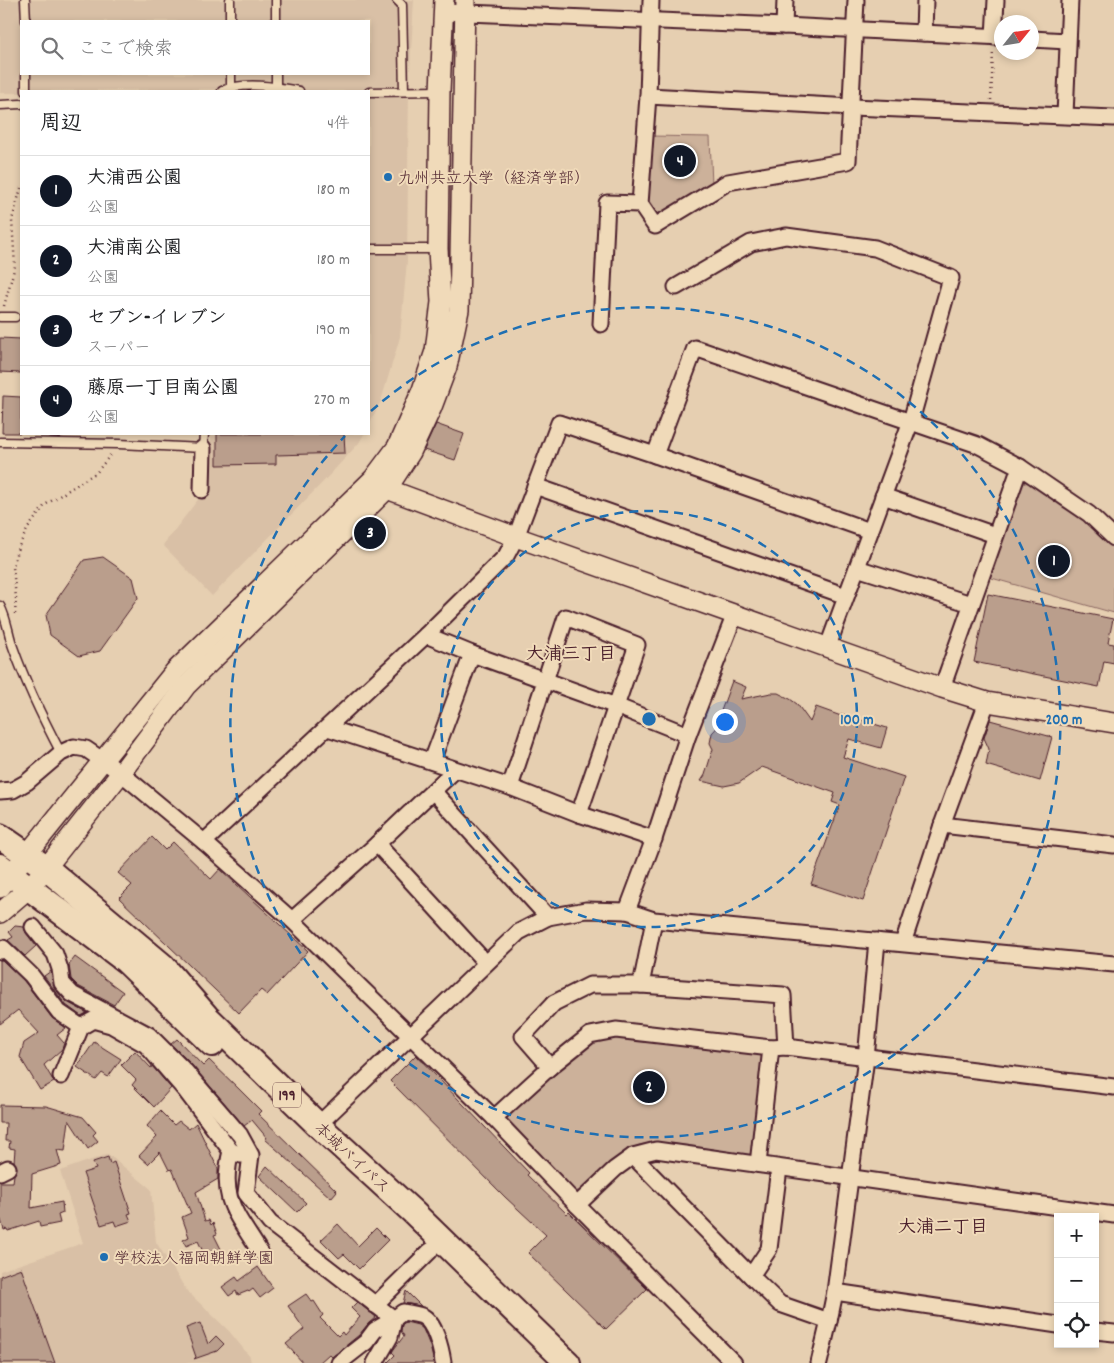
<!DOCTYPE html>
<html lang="ja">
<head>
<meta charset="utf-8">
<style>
	body { margin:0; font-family:Dekko,"Klee One",sans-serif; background:#f6f6f6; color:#202124 }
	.controls { position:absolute; right:15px; bottom:15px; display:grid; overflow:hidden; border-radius:0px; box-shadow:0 2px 8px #0003 }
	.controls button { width:45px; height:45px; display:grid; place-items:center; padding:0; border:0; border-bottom:1px solid #e0e0e0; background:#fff; color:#202124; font:25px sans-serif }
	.compass { position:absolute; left:994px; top:15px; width:45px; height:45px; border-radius:50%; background:#fff; box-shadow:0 2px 8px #0003; rotate:60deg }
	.you { position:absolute; left:724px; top:721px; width:18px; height:18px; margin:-12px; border:4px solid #fff; border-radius:50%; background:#1a73e8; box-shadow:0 0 0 8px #1a73e833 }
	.badge { display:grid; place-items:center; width:32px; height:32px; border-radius:50%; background:#111827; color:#fff; font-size:16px; font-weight:700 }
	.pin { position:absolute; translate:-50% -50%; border:2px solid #fff; box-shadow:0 1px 5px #0006 }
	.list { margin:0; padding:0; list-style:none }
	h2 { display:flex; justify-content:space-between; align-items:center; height:65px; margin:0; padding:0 20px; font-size:21px }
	h2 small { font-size:16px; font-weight:400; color:#757577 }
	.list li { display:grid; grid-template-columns:32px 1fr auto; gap:15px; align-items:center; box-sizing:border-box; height:70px; padding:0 20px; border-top:1px solid #e0e0e0 }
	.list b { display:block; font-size:19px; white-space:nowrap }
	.list p { margin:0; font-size:16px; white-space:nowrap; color:#757577 }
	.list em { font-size:16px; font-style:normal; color:#757577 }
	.icon { flex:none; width:28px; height:28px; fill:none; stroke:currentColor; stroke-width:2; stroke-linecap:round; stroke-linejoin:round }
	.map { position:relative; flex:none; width:1114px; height:1363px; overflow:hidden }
	.search { position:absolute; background:#fff; box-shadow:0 2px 8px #0003; left:20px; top:20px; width:350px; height:55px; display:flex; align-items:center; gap:12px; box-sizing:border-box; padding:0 18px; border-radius:0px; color:#757577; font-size:19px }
	.panel { position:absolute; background:#fff; box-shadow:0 2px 8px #0003; left:20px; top:90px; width:350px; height:345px; border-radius:0px }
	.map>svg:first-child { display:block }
	.built { fill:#d9c0a6; fill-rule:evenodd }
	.green { fill:#ccb19a; stroke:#8b6862 }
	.building { fill:#ba9e8c; stroke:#4a1f2b }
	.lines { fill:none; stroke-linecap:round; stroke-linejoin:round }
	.service-casing { stroke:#4a1f2b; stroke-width:11 }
	.minor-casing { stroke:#4a1f2b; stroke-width:19 }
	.tertiary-casing { stroke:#4a1f2b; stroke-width:22 }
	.trunk-casing { stroke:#4a1f2b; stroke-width:28 }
	.path { stroke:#4a1f2b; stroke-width:2.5; stroke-dasharray:1 4; stroke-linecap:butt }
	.service { stroke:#f0dab9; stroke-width:8 }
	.minor { stroke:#f0dab9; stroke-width:15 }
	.tertiary { stroke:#f0dab9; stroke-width:19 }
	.trunk { stroke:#f0dab9; stroke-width:24 }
	.ring { fill:none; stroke:#1f6fb2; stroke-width:2.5; stroke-dasharray:9 6 }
	.poi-dot { fill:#1f6fb2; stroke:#f0dab9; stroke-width:2 }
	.labels { text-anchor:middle; stroke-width:4; stroke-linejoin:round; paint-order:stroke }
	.shield { fill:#f0dab9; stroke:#7c5756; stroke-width:1 }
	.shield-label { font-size:15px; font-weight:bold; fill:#4a1f2b }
	.poi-label { font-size:16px; fill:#4a1f2b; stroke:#f0dab9; text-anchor:start }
	.street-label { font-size:16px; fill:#4a1f2b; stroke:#f0dab9 }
	.neighbourhood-label { font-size:18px; font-weight:bold; fill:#4a1f2b; stroke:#f0dab9 }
	.centre { fill:#1f6fb2; stroke:#f0dab9; stroke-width:2.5 }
	.ring-label { font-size:15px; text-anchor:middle; font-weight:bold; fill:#1f6fb2; stroke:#f0dab9; stroke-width:4; stroke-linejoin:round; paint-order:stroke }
</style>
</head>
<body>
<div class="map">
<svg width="1114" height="1363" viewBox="0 0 1114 1363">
	<rect width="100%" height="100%" fill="#e6cfb1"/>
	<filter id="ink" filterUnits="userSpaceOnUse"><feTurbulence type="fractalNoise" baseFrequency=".02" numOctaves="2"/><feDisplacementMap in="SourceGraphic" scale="10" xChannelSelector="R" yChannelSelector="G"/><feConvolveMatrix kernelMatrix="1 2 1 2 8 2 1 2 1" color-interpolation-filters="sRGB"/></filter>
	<g filter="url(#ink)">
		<!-- built -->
		<g class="built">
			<path d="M0,0H414L409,86L407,261L400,337L381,401L369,424V91H218L217,89L21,91V93H0ZM21,21H369V74H21Z"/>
			<path d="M211,434H364L359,443L323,482L212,596L163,545L210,484Z"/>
			<path d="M108,1154L151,1189L156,1242L187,1291L229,1331L250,1357L251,1363H0V1271L83,1243L60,1171Z"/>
		</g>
		<!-- green -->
		<g class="green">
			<path d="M651,136L710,137L712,185L656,216L647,203Z"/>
			<path d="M1031,482L1093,525L1114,545V613L988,577L1019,484Z"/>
			<path d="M614,1037L761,1052L765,1057L755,1152L750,1156C724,1152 656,1136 634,1147C613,1157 597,1175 580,1191H574L506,1123V1116L570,1055L592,1040Z"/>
		</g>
		<!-- building -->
		<g class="building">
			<path d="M0,338L21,339V373L0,372Z"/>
			<path d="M3,396L21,397V433H2Z"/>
			<path d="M436,424L464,434L455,460L424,450Z"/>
			<path d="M217,434H344L345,453L276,455V464L217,465Z"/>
			<path d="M103,557L133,578L138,598L100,651L79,656L50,635L46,615L84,560Z"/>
			<path d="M988,594L1113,619L1108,643L1114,644V663L1104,661L1099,687L974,662Z"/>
			<path d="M732,681L746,687L741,699L771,693H778L790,699L797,704L810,722L816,707L841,716L842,714L887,728L881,748L849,739L843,757L904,777L863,901L811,884L840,805L832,802L835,793L762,767L739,783L724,786L701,781L705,775L713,749L710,743L712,733L723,721L718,719Z"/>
			<path d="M990,720L1052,737L1040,781L986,765L989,749L984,738Z"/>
			<path d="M152,837L165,850L173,842L211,879L220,869L308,951L267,995L261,990L239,1013L119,898L132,885L118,873Z"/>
			<path d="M15,926L24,927L26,933L36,946L25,956L8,940L13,937L9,932Z"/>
			<path d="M75,957L123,992L114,1005L78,986L71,979L69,965Z"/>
			<path d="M0,960H2L24,981L52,1018L66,1028L57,1035L64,1043L62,1049L44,1065L54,1082L40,1090L20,1057L24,1043L39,1033L18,1010L0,1024Z"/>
			<path d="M51,971L55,989L67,1002L87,1013L81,1016L66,1005L44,976Z"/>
			<path d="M177,1039L203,1066L209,1060L239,1089L261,1111L258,1114L337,1191L331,1198L265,1139L267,1138L252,1120L244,1126L192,1065L171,1044Z"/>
			<path d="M94,1042L121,1059L108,1077L102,1073L96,1080L77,1067Z"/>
			<path d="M135,1051L151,1068L152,1066L171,1088L154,1107L132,1085L136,1080L121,1065Z"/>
			<path d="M416,1055L529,1173L527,1175L567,1214L569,1212L647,1289L606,1329L528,1253L546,1235L505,1197L390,1081Z"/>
			<path d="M0,1105L46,1106L83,1117L96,1132L93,1135L98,1141L88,1149L69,1120L65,1151L57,1150L61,1165L32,1174L31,1208L62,1202L63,1213L58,1215L60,1223L40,1227L39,1221L8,1231L7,1229L4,1230L0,1217V1182H13L14,1175L17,1168L14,1162L15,1149L9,1148L10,1141H5L6,1123H0Z"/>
			<path d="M160,1111L174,1125L179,1121L189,1129L196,1123L218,1169V1179L196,1192L205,1221L209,1220L211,1225L213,1223L217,1234L214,1235L221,1249L205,1256L198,1241L186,1246L183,1240L189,1237L182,1217L191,1213L172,1169L169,1170L160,1152L148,1164L139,1156L157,1137L147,1126Z"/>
			<path d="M108,1157L110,1164L114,1162L131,1213L128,1214L131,1221L116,1226L114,1221L101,1225L83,1173L96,1169L93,1162Z"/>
			<path d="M267,1166L306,1203L297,1212L259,1176Z"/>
			<path d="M338,1224L358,1246L376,1228L388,1240L359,1269L344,1254L339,1258L321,1240Z"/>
			<path d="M258,1267L273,1288L260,1298L253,1289L249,1292L248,1291L238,1295L236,1291L229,1296L222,1287L236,1277L239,1281Z"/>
			<path d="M21,1268L42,1327L55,1363H0V1276Z"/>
			<path d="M406,1291L421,1306L403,1303Z"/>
			<path d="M306,1294L312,1302L314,1301L323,1315L320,1318L338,1336L342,1332L344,1335L360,1317L351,1308L357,1302L376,1317L368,1324L359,1335L332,1357L329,1354L319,1363H303L286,1344L304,1329L288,1306Z"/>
			<path d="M406,1322L418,1325L423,1329L430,1346L434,1363H387L395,1355L392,1352L394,1349L404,1336L401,1331L402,1324Z"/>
			<path d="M200,1323L208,1344L216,1336L224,1344L217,1351L194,1359L196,1357L186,1328Z"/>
		</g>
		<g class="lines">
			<defs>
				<g id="service">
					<path d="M25,0L26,21"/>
					<path d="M230,0V21"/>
					<path d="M397,0L402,5L404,91"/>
					<path d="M276,21V0"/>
					<path d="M26,74V91"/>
					<path d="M231,74V87"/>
					<path d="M276,87V74"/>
					<path d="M222,91C243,81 277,87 299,91"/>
					<path d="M369,92L440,91"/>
					<path d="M0,105L21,104"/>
					<path d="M369,249H437"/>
					<path d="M0,317H15"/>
					<path d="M0,442L119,444L203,448L204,434"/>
					<path d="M0,606C7,619 8,633 13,647C26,684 43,719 61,753"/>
				</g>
				<g id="minor">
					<path d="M651,0L648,96L852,107L1114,118"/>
					<path d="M443,12L784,26L1002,37"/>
					<path d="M784,26L785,0"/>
					<path d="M924,33L925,0"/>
					<path d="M994,37L996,0"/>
					<path d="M1032,39L1067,41"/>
					<path d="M648,96L640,204L655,226L728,182L848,161L856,0"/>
					<path d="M1065,115L1070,0"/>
					<path d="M676,287L751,243L786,236L875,248L951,278L911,421L828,646"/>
					<path d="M601,324L607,203L640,204"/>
					<path d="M655,455L695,348L978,445L1020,467L1089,514L1114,538"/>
					<path d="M535,486L846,596"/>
					<path d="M202,490L203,448"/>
					<path d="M883,496L995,535"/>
					<path d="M857,568L971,604"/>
					<path d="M426,635L506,556L516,537L559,423L655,455L870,531"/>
					<path d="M942,688L1020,467"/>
					<path d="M328,728L510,787L579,814L654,839"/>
					<path d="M432,761L472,654"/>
					<path d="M510,787L566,617L637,645L579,814"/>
					<path d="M0,791L13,790L27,782L61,753L74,747L86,749L121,773L204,842L292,920L494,1118L577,1205L734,1363"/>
					<path d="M942,825L1114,845"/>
					<path d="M204,842L426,635L472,654L616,706L688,735"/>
					<path d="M377,844L486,963"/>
					<path d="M627,911L654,839L688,735L735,614"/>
					<path d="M548,917L586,910L627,911L654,920L1114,964"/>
					<path d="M292,920L377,844L455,770"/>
					<path d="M33,927L55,954L60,969L62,983L72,994L149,1035L185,1071L240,1135L251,1155L246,1193L270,1223L394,1319L403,1312C409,1313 416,1314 422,1316C435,1322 441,1349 443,1362"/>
					<path d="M903,943L942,825L987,702"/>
					<path d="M0,951L3,948L31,975L59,1012L81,1027"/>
					<path d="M641,985L654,920"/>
					<path d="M550,1067L523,1036L554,1003L590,985H641L783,995L786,1047"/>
					<path d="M61,1076L81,1027L93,1020L111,1025L146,1045L185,1090L231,1151"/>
					<path d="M494,1118L550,1067L590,1035L616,1030L771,1048L786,1047L1114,1087"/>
					<path d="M318,1125L519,932L548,917L433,791"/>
					<path d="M241,1155L231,1151C219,1199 236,1213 260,1252"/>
					<path d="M633,1156L751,1276L780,1304L829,1321"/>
					<path d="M758,1164L771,1048"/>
					<path d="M0,1172L8,1168"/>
					<path d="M577,1205L615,1169L633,1156L656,1150L1114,1215"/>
					<path d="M751,1276L769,1249L779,1168"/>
					<path d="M835,1292L1058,1325"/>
					<path d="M375,1305L430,1251"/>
					<path d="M1095,1331L1114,1333"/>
					<path d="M339,1363L366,1342L375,1330L394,1319"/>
					<path d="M375,1363L390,1337L394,1319"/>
					<path d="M819,1363L829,1321L835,1292L866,1058L877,941"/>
				</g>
				<g id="tertiary">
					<path d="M378,483L387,489L516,537L942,688L987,702L1114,723"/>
					<path d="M0,888L175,671L373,479L397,447L422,390L435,351L441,302L438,249L440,91L444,0"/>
					<path d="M0,913L28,889L46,868L121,773L186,686L387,489L411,452L432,407L447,367L459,310L465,0"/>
				</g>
				<g id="trunk">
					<path d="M0,836L46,868L163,966L207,1017L318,1125L413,1212L568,1363"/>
					<path d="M0,866L126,961L212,1044"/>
				</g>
			</defs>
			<!-- service casing -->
			<use href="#service" class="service-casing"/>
			<!-- minor casing -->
			<use href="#minor" class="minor-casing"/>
			<!-- tertiary casing -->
			<use href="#tertiary" class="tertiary-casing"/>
			<!-- trunk casing -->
			<use href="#trunk" class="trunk-casing"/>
			<!-- path -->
			<g class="path">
				<path d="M991,100L993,51"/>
				<path d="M4,306L15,266L12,220L21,188"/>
				<path d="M15,614L16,598L13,567L17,550L28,528L45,505L97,472L111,454"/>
			</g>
			<!-- service -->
			<use href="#service" class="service"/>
			<!-- minor -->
			<use href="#minor" class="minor"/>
			<!-- tertiary -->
			<use href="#tertiary" class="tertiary"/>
			<!-- trunk -->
			<use href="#trunk" class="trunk"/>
		</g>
	</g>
	<!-- distance rings -->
	<g class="ring">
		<circle cx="649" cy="719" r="208"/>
		<path d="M371 411A415 415 0 1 1 345 436"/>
	</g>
	<!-- markers -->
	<g class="poi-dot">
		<circle cx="388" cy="177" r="5"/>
		<circle cx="104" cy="1257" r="5"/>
	</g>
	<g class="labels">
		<!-- shield labels -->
		<rect class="shield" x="273" y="1082.5" width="28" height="25" rx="4"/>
		<g class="shield-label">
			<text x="287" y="1100">199</text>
		</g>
		<!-- poi labels -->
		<g class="poi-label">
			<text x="398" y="183">九州共立大学（経済学部）</text>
			<text x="114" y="1263">学校法人福岡朝鮮学園</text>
		</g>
		<!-- street labels -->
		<g class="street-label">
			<text transform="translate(353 1157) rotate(43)" y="6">本城バイパス</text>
		</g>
		<!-- neighbourhood labels -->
		<g class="neighbourhood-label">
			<text x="571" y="659">大浦三丁目</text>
			<text x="943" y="1232">大浦二丁目</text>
		</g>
	</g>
	<circle cx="649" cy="719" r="8" class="centre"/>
	<g class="ring-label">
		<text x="857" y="724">100 m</text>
		<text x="1064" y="724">200 m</text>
	</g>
</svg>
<div class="controls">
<button>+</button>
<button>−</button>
<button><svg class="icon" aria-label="locate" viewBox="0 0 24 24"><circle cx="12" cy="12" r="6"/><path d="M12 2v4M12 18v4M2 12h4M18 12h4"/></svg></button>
</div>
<svg class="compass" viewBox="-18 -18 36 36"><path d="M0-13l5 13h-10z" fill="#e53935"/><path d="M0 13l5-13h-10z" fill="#757577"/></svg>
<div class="you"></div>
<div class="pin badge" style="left:1054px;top:561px">1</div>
<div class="pin badge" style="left:649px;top:1087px">2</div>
<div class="pin badge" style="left:370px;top:533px">3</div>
<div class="pin badge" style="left:680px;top:161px">4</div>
<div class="search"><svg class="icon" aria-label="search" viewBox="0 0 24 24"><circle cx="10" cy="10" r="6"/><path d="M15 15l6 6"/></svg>ここで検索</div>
<section class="panel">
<h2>周辺<small>4件</small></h2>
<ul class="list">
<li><span class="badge">1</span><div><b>大浦西公園</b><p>公園</p></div><em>180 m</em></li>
<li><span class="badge">2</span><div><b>大浦南公園</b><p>公園</p></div><em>180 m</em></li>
<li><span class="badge">3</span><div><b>セブン-イレブン</b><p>スーパー</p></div><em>190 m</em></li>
<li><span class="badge">4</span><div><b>藤原一丁目南公園</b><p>公園</p></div><em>270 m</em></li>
</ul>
</section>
</div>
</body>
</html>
